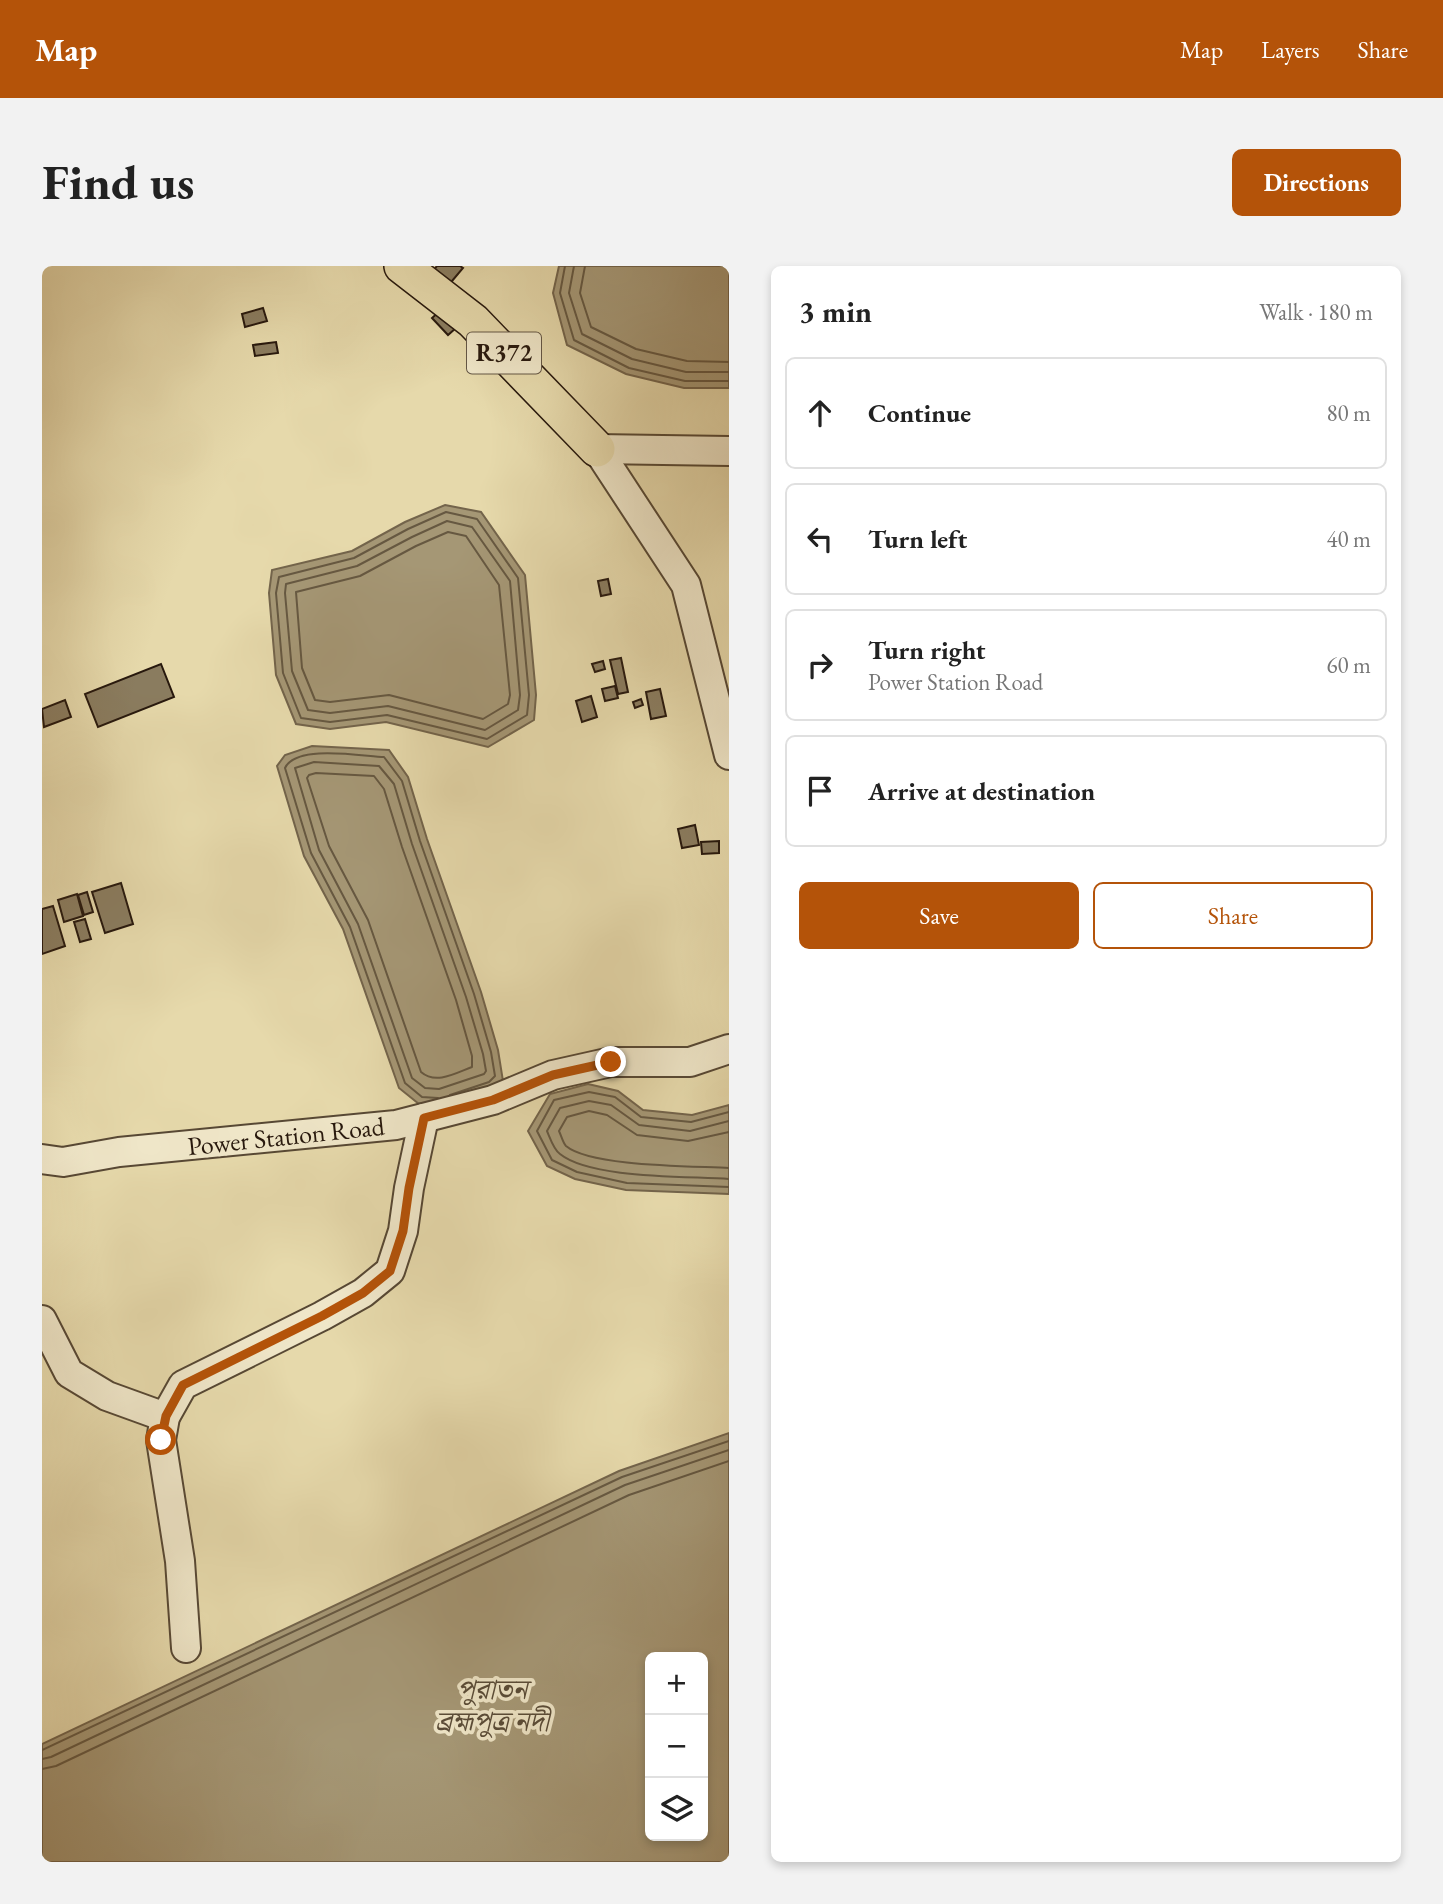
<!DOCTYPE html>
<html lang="en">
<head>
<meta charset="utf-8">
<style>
	body { margin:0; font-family:"EB Garamond","Noto Serif Bengali",serif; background:#f2f2f2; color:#222 }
	.controls { position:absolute; right:21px; bottom:21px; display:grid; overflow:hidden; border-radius:10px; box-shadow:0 4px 10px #0003 }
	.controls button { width:63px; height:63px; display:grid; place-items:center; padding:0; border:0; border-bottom:2px solid #e0e0e0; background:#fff; color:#222; font:35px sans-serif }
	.stop { position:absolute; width:21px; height:21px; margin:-16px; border:5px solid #b45309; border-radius:50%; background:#fff }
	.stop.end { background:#b45309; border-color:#fff; box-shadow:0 2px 7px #0008 }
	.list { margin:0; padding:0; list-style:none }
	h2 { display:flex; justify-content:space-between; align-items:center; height:91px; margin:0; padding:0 28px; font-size:30px }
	h2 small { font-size:23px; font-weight:400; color:#767676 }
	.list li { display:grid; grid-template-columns:46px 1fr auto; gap:21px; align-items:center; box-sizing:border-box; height:112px; margin:0 14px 14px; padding:0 14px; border:2px solid #e0e0e0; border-radius:10px }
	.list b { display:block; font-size:26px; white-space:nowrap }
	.list p { margin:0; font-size:23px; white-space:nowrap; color:#767676 }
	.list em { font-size:23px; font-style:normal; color:#767676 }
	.actions { display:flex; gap:14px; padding:21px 28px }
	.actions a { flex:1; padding:16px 0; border:2px solid #b45309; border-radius:10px; text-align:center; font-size:24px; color:#b45309 }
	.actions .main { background:#b45309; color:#fff }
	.icon { flex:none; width:38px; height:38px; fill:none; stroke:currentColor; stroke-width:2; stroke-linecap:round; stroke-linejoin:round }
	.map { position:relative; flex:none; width:687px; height:1596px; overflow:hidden; border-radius:10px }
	header { display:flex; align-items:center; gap:42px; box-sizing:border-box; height:98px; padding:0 35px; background:#b45309; color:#fff }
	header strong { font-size:33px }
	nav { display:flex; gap:38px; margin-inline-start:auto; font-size:24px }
	.intro { display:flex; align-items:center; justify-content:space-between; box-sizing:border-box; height:168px; padding:0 42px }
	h1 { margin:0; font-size:49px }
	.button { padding:18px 32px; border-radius:10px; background:#b45309; color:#fff; font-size:24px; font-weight:700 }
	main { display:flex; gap:42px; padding:0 42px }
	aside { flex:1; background:#fff; border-radius:10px; box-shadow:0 4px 10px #0003 }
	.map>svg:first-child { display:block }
	.water { fill:#a59775; stroke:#73644b; stroke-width:2; fill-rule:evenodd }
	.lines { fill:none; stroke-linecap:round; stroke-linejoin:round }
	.shore { stroke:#665841; stroke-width:2 }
	.building { fill:#8a7c5f; stroke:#27180d; stroke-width:2 }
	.minor-casing { stroke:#574834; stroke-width:32 }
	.major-casing { stroke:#27180d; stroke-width:38 }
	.minor { stroke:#efe6c8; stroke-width:28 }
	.major { stroke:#e6d9ab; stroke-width:35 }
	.route { stroke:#b45309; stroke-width:9 }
	.labels { text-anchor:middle; stroke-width:7; stroke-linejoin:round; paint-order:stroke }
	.shield { fill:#efe6c8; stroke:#635645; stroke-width:2 }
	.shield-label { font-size:24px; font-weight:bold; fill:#27180d }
	.street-label { font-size:26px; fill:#27180d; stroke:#efe6c8 }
	.water-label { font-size:28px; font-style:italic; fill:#594b37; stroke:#efe6c8 }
</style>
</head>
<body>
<header>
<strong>Map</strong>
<nav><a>Map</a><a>Layers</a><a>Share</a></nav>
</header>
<div class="intro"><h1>Find us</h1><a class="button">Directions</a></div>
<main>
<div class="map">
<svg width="687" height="1596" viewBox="0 0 687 1596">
	<rect width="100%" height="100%" fill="#e6d9ab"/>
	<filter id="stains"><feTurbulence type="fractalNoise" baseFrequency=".00286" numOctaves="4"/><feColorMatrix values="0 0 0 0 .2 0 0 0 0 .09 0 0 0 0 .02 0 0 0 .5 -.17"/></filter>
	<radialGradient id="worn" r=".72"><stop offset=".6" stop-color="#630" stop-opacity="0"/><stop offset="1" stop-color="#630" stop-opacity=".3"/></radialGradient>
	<!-- water -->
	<g class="water">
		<path d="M517,0H687V122H642L584,108L525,79L511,27Z"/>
		<path d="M403,239L439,246L483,309L494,429L492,454L446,481L344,456L288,463L254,458L234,409L227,327L230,304L310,285L363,256Z"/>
		<path d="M270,480L347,484L366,511L385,573L439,726L456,784L461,815L400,839L377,838L357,822L301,663L262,590L235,500L243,489Z"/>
		<path d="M546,818L576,825L601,844L650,849L687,839V928L584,924L533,913L505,900L486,865L508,828Z"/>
		<path d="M687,1167V1596H0V1478L577,1205ZM608,1391H661V1570H608Z"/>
	</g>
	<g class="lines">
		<!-- shore -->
		<g class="shore">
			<path d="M523,0L518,27L532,74L587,102L643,115H687"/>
			<path d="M532,0L527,27L540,68L590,93L644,106H687"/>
			<path d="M543,0L538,27L549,61L594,83L645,95L687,96"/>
			<path d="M404,246L435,253L476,312L487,429L485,449L445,473L345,449L288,456L259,452L241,407L234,327L237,311L312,292L366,263Z"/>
			<path d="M405,255L430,261L468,315L478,429L476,444L443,464L346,440L288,447L266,444L250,405L243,327L244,318L315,300L370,271Z"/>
			<path d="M406,266L424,270L457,319L468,429L466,438L441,453L347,429L288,436L273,434L260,402L254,326L318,310L374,280Z"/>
			<path d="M272,496L337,500L352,518L370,578L424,731L441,788L444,805L442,808L397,823L383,822L370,812L316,658L277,584L253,502Z"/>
			<path d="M274,507L332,510L342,523L360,581L414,734L430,790V801C414,807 394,819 379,806L326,654L287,580L265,512L267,509Z"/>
			<path d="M396,832L380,831L363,817L308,661L269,587L243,502C254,478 319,490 342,491L360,515L378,575L432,728L449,786L453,810L447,816L408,829"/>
			<path d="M687,846L649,856L599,851L573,831L547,826L512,834L495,865L510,894L535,906L585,917L687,921"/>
			<path d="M687,855L648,865L597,859L569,839L547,835L518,842L505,865C508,872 512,884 518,888C549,913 646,910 687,913"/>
			<path d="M687,866L646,875L595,869L565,849L547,845L525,851L517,865C519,869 521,877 524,880C549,901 653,900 687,902"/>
			<path d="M0,1484L580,1211L687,1175"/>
			<path d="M0,1493L9,1491L583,1219L687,1184"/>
			<path d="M0,1503L14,1500L587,1229L687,1195"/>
		</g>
	</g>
	<!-- building -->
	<g class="building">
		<path d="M395,0H418L421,2L405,21L389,7Z"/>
		<path d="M221,42L225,55L203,61L200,48Z"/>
		<path d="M398,45L414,62L406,69L390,52Z"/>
		<path d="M234,76L236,87L213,90L211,79Z"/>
		<path d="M566,313L569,328L559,330L556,315Z"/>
		<path d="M579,392L586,426L576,428L568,394Z"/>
		<path d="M561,395L563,403L553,406L550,398Z"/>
		<path d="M119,398L132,431L56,461L43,428Z"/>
		<path d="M573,420L576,432L563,435L560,423Z"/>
		<path d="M618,423L624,450L609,453L604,426Z"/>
		<path d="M549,430L555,451L540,456L534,435Z"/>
		<path d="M599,433L601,439L593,442L591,436Z"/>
		<path d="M23,434L29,451L2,461L0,443Z"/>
		<path d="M653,559L657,579L640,582L636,563Z"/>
		<path d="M677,575V587L660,588L659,576Z"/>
		<path d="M79,617L91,658L63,667L50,626Z"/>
		<path d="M45,626L51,646L42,649L36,629Z"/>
		<path d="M35,628L41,650L22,656L16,634Z"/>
		<path d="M11,640L23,680L0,688V643Z"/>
		<path d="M43,653L49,673L38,676L32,656Z"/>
	</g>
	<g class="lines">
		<defs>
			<g id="minor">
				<path d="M555,183L644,319L687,489"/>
				<path d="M555,183L687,185"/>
				<path d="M0,893L21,896L77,886L354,859L451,834L511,809L569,796H648L687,783"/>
				<path d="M0,1054L27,1107L65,1130L123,1151"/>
				<path d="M144,1382L138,1295L119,1174L123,1151L141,1119L280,1050L321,1027L348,1005L361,965L367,922L382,852"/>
			</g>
			<path id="major" d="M360,0L431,55L555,183"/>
		</defs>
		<!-- minor casing -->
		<use href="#minor" class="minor-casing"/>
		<!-- major casing -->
		<use href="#major" class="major-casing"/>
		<!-- minor -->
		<use href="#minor" class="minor"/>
		<!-- major -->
		<use href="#major" class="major"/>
	</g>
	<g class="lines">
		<!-- route -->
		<path class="route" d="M119,1174L124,1150L141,1119L280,1050L321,1027L348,1005L361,965L367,922L382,852L451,834L511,809L569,796"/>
	</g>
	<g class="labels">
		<!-- shield labels -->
		<rect class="shield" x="425" y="66.5" width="74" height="41" rx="5"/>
		<g class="shield-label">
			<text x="462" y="95">R372</text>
		</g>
		<!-- street labels -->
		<g class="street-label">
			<text transform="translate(244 870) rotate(-6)" y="9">Power Station Road</text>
		</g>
		<!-- water labels -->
		<g class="water-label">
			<text x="450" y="1433">পুরাতন<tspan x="450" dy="32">ব্রহ্মপুত্র নদী</tspan></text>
		</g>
	</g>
	<rect width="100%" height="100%" filter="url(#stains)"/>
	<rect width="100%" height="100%" fill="url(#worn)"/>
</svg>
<div class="controls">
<button>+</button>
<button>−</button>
<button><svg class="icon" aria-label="layers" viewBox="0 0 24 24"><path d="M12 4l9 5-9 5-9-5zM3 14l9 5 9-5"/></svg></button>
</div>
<div class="stop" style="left:119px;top:1174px"></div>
<div class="stop end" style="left:569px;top:796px"></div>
</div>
<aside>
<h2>3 min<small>Walk · 180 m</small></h2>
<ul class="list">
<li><svg class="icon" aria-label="ahead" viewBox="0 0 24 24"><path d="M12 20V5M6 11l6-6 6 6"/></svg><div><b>Continue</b></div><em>80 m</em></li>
<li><svg class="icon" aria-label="left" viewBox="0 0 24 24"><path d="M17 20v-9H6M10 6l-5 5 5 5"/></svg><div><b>Turn left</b></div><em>40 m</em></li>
<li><svg class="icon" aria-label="right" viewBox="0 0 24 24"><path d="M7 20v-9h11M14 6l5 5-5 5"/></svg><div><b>Turn right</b><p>Power Station Road</p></div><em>60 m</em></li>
<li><svg class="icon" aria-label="arrive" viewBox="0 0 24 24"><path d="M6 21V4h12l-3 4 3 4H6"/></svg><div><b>Arrive at destination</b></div></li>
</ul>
<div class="actions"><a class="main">Save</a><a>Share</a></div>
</aside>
</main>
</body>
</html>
